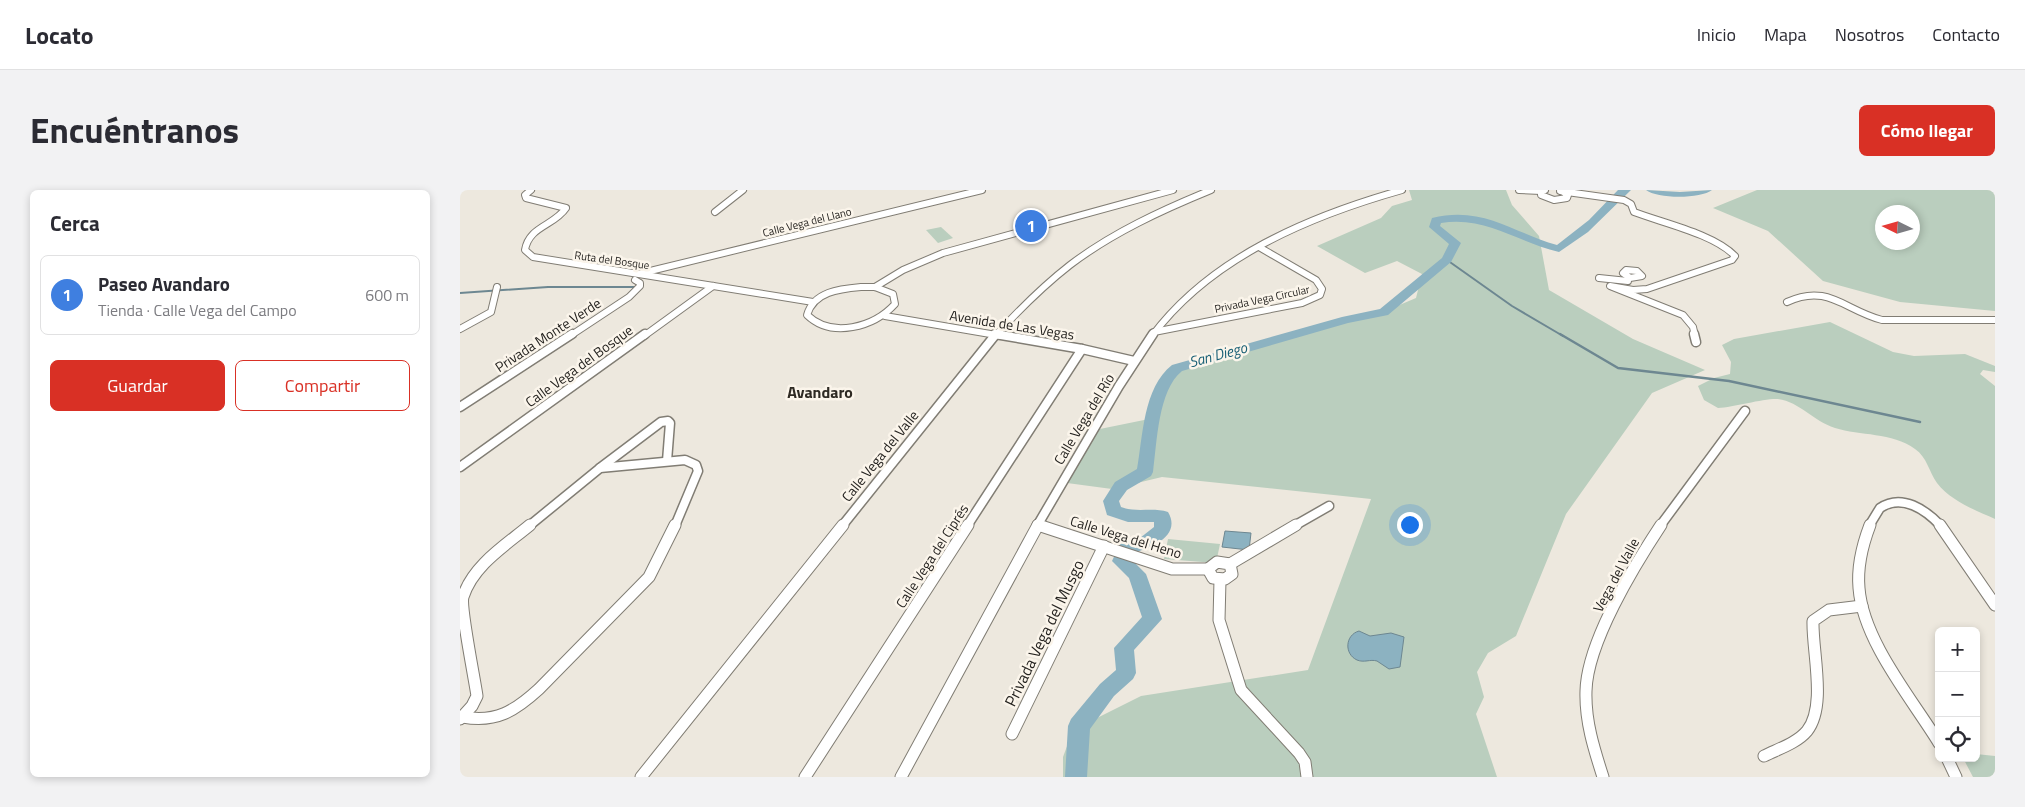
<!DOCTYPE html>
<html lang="es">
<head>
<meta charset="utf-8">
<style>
	body { margin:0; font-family:"Titillium Web",sans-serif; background:#f2f2f3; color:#2b2b33 }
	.controls { position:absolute; right:15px; bottom:15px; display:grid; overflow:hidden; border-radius:8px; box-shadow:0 2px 8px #0003 }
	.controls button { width:45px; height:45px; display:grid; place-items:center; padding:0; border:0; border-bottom:1px solid #e1e1e2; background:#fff; color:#2b2b33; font:25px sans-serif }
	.compass { position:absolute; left:1415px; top:15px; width:45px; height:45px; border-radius:50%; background:#fff; box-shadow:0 2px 8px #0003; rotate:275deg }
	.you { position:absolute; left:949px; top:334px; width:18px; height:18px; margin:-12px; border:4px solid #fff; border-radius:50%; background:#1a73e8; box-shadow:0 0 0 8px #1a73e833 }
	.badge { display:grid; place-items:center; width:32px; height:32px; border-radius:50%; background:#d93025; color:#fff; font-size:16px; font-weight:700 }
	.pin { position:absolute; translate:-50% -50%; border:2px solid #fff; box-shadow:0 1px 5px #0006 }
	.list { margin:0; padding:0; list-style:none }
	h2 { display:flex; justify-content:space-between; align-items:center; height:65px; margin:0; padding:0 20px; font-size:21px }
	h2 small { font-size:16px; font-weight:400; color:#7c7c81 }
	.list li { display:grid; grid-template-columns:32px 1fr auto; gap:15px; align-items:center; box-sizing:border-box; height:80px; margin:0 10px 10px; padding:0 10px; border:1px solid #e1e1e2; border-radius:8px }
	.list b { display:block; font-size:19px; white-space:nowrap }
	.list p { margin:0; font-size:16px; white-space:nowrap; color:#7c7c81 }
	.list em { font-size:16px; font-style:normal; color:#7c7c81 }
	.actions { display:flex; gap:10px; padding:15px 20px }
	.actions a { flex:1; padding:11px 0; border:1px solid #d93025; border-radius:8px; text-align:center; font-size:18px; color:#d93025 }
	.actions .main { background:#d93025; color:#fff }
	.icon { flex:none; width:28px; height:28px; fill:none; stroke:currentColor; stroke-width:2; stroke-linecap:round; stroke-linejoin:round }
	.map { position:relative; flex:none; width:1535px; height:587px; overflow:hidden; border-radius:8px }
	header { display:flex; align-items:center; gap:30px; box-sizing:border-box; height:70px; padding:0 25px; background:#fff; border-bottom:1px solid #e1e1e2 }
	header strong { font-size:24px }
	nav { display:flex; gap:28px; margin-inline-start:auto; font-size:18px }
	.intro { display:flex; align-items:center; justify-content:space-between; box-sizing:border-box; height:120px; padding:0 30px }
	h1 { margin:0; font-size:35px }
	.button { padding:12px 22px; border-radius:8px; background:#d93025; color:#fff; font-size:18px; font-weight:700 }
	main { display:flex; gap:30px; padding:0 30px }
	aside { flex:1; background:#fff; border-radius:8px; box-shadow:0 2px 8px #0003 }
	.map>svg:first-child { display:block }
	.green { fill:#bacebe; fill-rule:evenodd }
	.water { fill:#8cb2c1; stroke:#6d8791 }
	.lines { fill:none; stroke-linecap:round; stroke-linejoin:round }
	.stream-far1 { stroke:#6d8791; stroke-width:2 }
	.stream { stroke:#6d8791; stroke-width:2.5 }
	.river { fill:#8cb2c1; fill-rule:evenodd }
	.street-far2-casing { stroke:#817d74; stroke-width:8 }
	.street-far1-casing { stroke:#817d74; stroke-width:11 }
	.street-casing { stroke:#817d74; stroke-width:13 }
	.street-far2 { stroke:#fff; stroke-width:6 }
	.street-far1 { stroke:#fff; stroke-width:8 }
	.street { stroke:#fff; stroke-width:11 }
	.labels { text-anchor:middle; stroke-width:5; stroke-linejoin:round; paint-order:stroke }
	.far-street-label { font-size:11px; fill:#252320; stroke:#fbf5eb }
	.street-label { font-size:14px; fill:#252320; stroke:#fbf5eb }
	.water-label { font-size:15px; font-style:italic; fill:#185f75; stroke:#fbf5eb }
	.quarter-label { font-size:16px; font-weight:bold; fill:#2e2a23; stroke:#fbf5eb }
	.near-street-label { font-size:16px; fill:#252320; stroke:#fbf5eb }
</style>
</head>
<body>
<header>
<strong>Locato</strong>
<nav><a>Inicio</a><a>Mapa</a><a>Nosotros</a><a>Contacto</a></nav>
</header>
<div class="intro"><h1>Encuéntranos</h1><a class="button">Cómo llegar</a></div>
<main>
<aside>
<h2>Cerca<small></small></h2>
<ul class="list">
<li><span class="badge" style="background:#3f7fe0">1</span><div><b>Paseo Avandaro</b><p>Tienda · Calle Vega del Campo</p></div><em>600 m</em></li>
</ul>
<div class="actions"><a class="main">Guardar</a><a>Compartir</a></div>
</aside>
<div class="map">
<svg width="1535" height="587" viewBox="0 0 1535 587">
	<rect width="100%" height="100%" fill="#ede8de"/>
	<!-- green -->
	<g class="green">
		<path d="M949,0H1046L1052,15L1079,46L1089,100L1173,149L1245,180L1192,203L1106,324L1056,446L1028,463L1017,482L1024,507L1016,524L1037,587H603V567L613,540L681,506L848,480L911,309L702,287L652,299L607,293L635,240L689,229L695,208L706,185L722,173L781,159L887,129L923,122L956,108L962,84L937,71L905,83L857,56L921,28L932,16L952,10Z"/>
		<path d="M1297,0H1535V121L1440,112L1363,91L1308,41L1253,18ZM1422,22H1452V52H1422Z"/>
		<path d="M481,37L493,48L478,53L466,40Z"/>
		<path d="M1370,132L1433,162L1454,166L1505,164L1535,176V182L1523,180L1520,184L1535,196V329C1515,320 1491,311 1477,293C1469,282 1467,267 1455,259C1432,242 1400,246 1375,238C1353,231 1340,212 1318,209C1305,208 1274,217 1258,218L1244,210L1238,196L1254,188L1270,184L1271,172L1262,155L1274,149Z"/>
		<path d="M708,349L760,354L756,373L704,369Z"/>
		<path d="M1516,564L1535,566V587H1513L1503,568H1516Z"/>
	</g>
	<!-- water -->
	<g class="water">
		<path d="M765,341L791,343L789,360L762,357Z"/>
		<path d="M899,441L910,446L931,443L944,447L940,477L929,479L917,471C910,469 904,473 897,470C884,464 885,445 899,441Z"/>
	</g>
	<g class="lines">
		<!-- stream-far1 -->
		<g class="stream-far1">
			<path d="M987,70L1052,116L1103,146"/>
			<path d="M0,103L88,97H177"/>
		</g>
		<!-- stream -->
		<path class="stream" d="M1100,144L1158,178L1269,191L1460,232"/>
		<!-- river -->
		<g class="river">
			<path d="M1158,0H1171L1128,42L1099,62C1056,52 1027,26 981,33L980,36L1001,53L991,72L928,125L888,133L722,181C698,200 697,253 693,282L691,286L667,300L659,311L661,317C676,323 693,317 708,322C722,346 691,358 673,363L671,369L686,384L702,429L674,460L676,483L673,489L654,506L630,539L627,587H605L608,536L611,529L640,494L656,480L654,458L682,427L669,388L652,371L660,354L680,348L694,337V332H668L647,325L643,311L655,292L677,279C683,246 683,198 712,175L882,127L920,119L982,68L989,54L969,37L972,28C1023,15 1053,43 1097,55L1129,30Z"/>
			<path d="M1186,0L1220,2L1252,0C1241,9 1197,9 1186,0Z"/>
		</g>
		<defs>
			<g id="street-far2">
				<path d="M71,0L65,5L66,8L106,18C94,36 69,36 65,60L73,67L353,112"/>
				<path d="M1059,0L1081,1"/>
				<path d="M1085,0L1081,1V5L1094,10L1107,8L1108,5L1102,1"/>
				<path d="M1100,1L1164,10L1171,14L1174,22C1203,33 1254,44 1275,66L1272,70L1187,99L1173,100L1150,96L1223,125L1233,137L1235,146"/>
				<path d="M255,22L283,0"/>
				<path d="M1166,80L1177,81L1182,86L1170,88L1163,83Z"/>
				<path d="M182,83L522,0"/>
				<path d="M1139,88L1168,91"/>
				<path d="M402,97H415L433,104L435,114C414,137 372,149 347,125C354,101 380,99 402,97Z"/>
				<path d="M415,97L443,80L483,63L713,0"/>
				<path d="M1327,112C1368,93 1384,120 1422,130H1535"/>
				<path d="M425,126L542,146"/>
				<path d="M0,139L31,122L37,97"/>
				<path d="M694,142L842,113L860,105L862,99L856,90L799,57"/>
				<path d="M110,146L169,107L180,96V93L175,90"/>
				<path d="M184,146L253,96"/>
				<path d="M535,146C558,121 583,96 610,75C652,43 702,20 751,0"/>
				<path d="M692,146C751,67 850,26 942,0"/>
			</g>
			<g id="street-far1">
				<path d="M535,144L622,159L674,171"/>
				<path d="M1234,144L1236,152"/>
				<path d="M0,217L112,144"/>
				<path d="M0,277L185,144"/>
				<path d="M140,278L201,232L208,231L210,233L207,271"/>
				<path d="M577,335L581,336"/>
				<path d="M69,336L140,278L225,270L236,275L238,281L215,336"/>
				<path d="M382,336L536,144"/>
				<path d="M507,336L622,159"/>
				<path d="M577,336L659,196L693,144"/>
				<path d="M834,336L869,316"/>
				<path d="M1200,336L1285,221"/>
				<path d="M1409,336L1420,318C1442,303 1466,320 1481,336"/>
			</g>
			<g id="street">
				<path d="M578,335L712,379H748"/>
				<path d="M1410,335C1402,356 1397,376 1399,398C1403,451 1452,509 1479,553"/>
				<path d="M1480,335L1535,415"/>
				<path d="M757,372L770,374L772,384L765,389L753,388L748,379Z"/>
				<path d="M770,374L836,335"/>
				<path d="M760,390L759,430L781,500L839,563L845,572L847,587"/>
				<path d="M3,527C36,533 55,521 79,499L189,387L215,335"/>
				<path d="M0,529L12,516L17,506C15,491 0,417 3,407C13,375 46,355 70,335"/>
				<path d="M552,544L644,356"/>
				<path d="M1304,566C1318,559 1337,553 1347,541C1367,516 1352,461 1353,431L1369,420L1402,416"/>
				<path d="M1487,568L1496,587"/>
				<path d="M181,587L383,335"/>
				<path d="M345,587L508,335"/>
				<path d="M441,587L578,335"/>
				<path d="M1143,587C1134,559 1125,531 1126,501C1127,453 1174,376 1201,335"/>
			</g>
		</defs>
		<!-- street-far2 casing -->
		<use href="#street-far2" class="street-far2-casing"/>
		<!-- street-far1 casing -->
		<use href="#street-far1" class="street-far1-casing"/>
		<!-- street casing -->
		<use href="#street" class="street-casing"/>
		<!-- street-far2 -->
		<use href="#street-far2" class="street-far2"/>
		<!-- street-far1 -->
		<use href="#street-far1" class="street-far1"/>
		<!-- street -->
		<use href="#street" class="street"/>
	</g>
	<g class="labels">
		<!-- far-street labels -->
		<g class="far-street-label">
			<text transform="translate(347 32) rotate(-14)" y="4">Calle Vega del Llano</text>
			<text transform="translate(152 70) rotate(8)" y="4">Ruta del Bosque</text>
			<text transform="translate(802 109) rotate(-12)" y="4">Privada Vega Circular</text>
		</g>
		<!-- street labels -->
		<g class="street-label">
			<text transform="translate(552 135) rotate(9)" y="5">Avenida de Las Vegas</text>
			<text transform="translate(88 145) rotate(-33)" y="5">Privada Monte Verde</text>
			<text transform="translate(119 176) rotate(-36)" y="5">Calle Vega del Bosque</text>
			<text transform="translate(624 229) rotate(-59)" y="5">Calle Vega del Río</text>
			<text transform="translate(420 266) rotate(-51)" y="5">Calle Vega del Valle</text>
			<text transform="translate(666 347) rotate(17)" y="5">Calle Vega del Heno</text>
			<text transform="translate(472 366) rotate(-57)" y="5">Calle Vega del Ciprés</text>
			<text transform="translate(1156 385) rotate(-62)" y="5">Vega del Valle</text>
		</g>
		<!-- water labels -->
		<g class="water-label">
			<text transform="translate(758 165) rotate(-15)" y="5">San Diego</text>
		</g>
		<!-- quarter labels -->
		<g class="quarter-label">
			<text x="360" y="208">Avandaro</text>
		</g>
		<!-- near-street labels -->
		<g class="near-street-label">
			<text transform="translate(584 443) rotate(-64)" y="6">Privada Vega del Musgo</text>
		</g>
	</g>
</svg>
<div class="controls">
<button>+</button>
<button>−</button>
<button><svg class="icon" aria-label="locate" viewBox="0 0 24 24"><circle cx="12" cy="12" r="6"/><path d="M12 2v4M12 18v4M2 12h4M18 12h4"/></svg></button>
</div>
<svg class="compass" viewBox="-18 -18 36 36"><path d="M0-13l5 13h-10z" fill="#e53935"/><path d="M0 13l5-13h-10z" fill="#7c7c81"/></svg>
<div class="you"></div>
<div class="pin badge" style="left:571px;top:36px;background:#3f7fe0">1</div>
</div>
</main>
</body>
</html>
